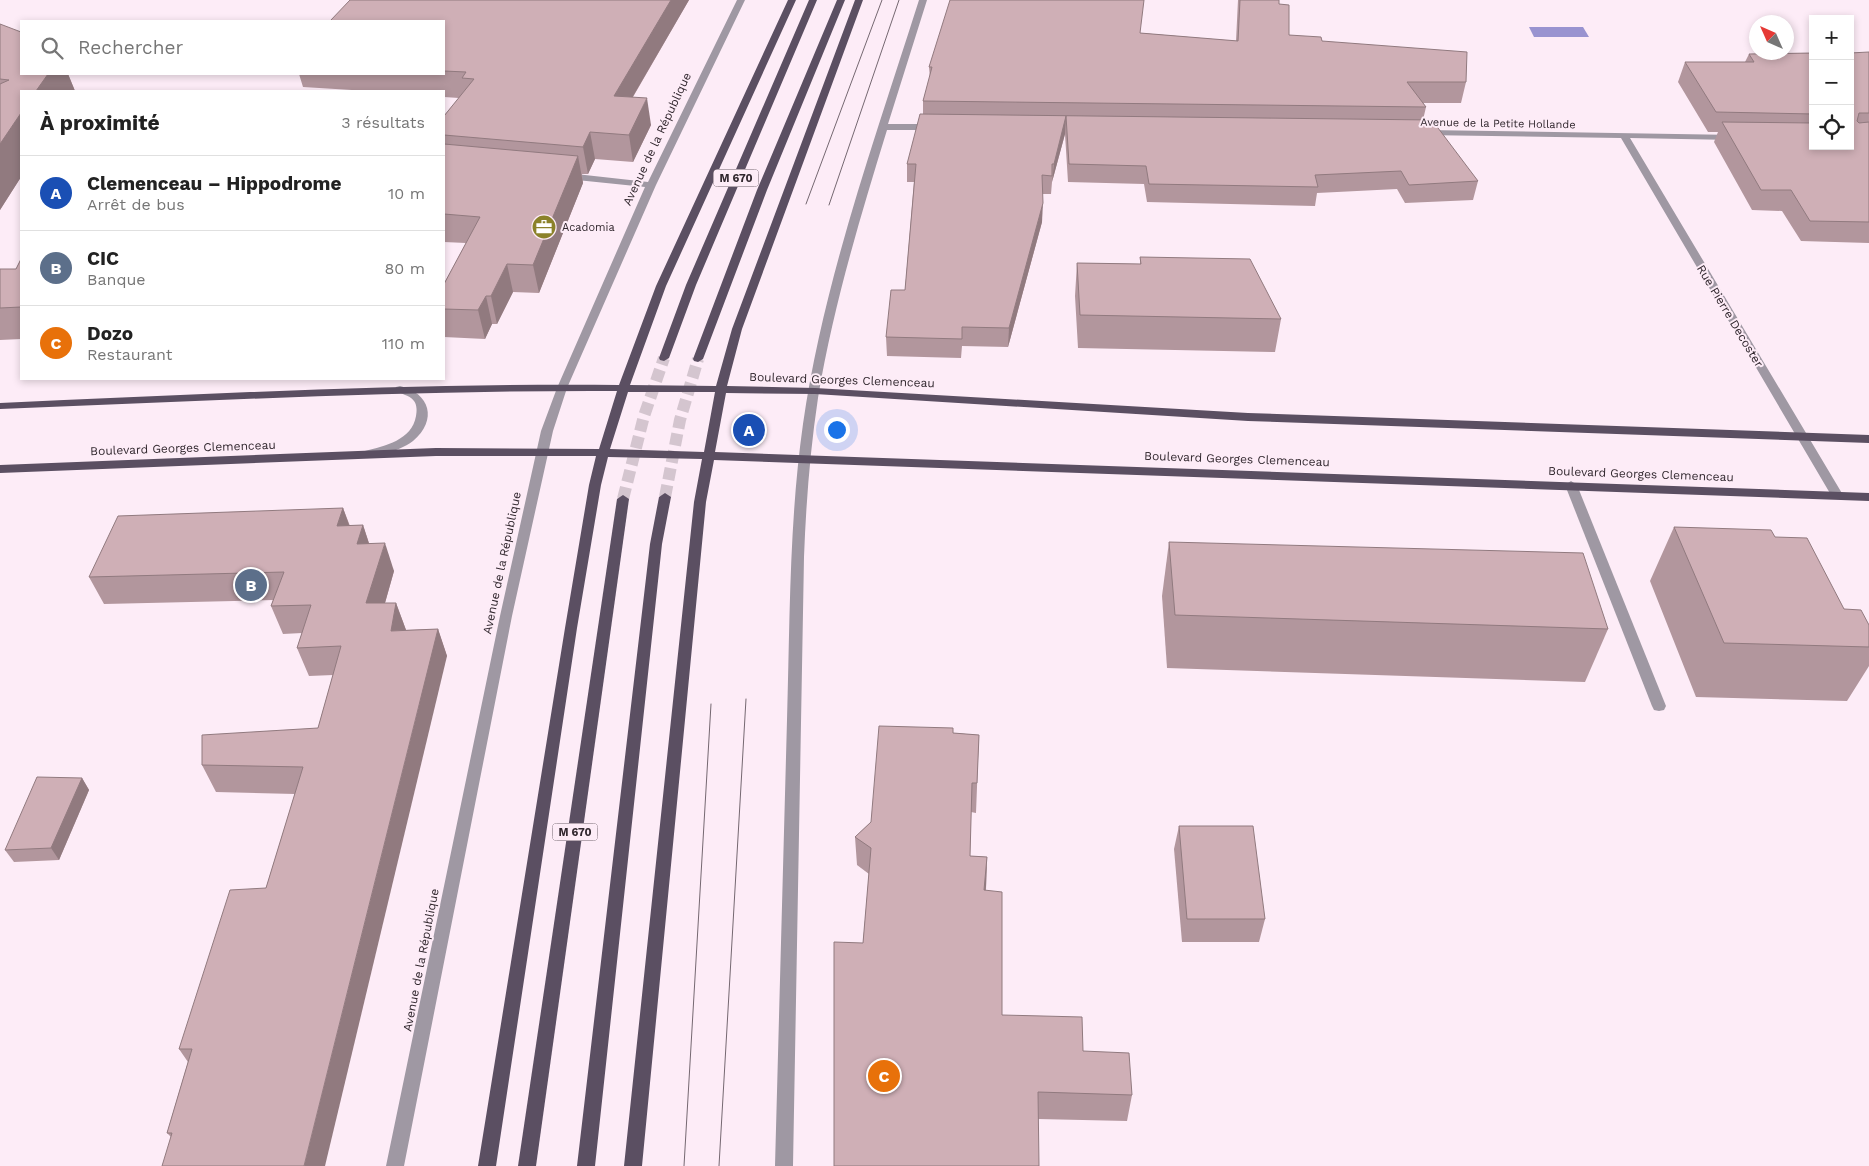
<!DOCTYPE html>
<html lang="fr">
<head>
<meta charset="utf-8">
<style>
	body { margin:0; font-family:"Work Sans",sans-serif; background:#f6f6f6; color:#222 }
	.controls { position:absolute; right:15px; top:15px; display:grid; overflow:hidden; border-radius:0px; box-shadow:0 2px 8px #0003 }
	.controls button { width:45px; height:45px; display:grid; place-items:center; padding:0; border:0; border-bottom:1px solid #e0e0e0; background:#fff; color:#222; font:25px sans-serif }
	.compass { position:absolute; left:1749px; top:15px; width:45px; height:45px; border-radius:50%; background:#fff; box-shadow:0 2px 8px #0003; rotate:315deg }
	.you { position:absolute; left:836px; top:429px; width:18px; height:18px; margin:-12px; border:4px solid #fff; border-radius:50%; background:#1a73e8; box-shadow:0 0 0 8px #1a73e833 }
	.badge { display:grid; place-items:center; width:32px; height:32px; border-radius:50%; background:#8b822a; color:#fff; font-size:16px; font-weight:700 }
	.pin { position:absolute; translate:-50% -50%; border:2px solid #fff; box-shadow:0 1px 5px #0006 }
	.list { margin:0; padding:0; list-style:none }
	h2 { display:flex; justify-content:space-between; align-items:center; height:65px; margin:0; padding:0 20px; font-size:21px }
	h2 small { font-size:16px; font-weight:400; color:#767676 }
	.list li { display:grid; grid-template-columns:32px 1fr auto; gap:15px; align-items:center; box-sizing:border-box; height:75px; padding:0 20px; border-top:1px solid #e0e0e0 }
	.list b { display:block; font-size:19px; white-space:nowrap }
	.list p { margin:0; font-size:16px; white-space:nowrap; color:#767676 }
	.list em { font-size:16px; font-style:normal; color:#767676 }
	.icon { flex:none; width:28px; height:28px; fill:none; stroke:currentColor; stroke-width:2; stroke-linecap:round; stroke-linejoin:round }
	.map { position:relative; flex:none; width:1869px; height:1166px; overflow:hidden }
	.search { position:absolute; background:#fff; box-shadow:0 2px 8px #0003; left:20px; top:20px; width:425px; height:55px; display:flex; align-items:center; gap:12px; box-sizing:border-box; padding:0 18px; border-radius:0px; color:#767676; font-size:19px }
	.panel { position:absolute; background:#fff; box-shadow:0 2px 8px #0003; left:20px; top:90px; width:425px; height:290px; border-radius:0px }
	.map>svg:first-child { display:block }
	.water { fill:#9993d0 }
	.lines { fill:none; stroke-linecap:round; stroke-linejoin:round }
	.major-tunnel { stroke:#d4c5cf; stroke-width:12; stroke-dasharray:12 5.5; stroke-linecap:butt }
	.minor { fill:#9f98a3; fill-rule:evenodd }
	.major { fill:#5b4f62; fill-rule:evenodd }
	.tram { stroke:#756871; stroke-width:1 }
	.wall { fill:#b2969d }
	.shaded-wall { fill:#917a7f }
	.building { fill:#cfafb6; stroke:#917a7f }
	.labels { text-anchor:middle; stroke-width:4; stroke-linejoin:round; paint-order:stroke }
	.far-street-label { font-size:11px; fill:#31272e; stroke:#fdecf7 }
	.shield { fill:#fdecf7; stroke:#6e626a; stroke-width:1 }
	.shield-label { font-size:11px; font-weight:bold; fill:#31272e }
	.far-poi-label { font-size:11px; fill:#31272e; stroke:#fdecf7; text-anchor:start }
	.street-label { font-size:12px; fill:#31272e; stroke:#fdecf7 }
</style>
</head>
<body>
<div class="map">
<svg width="1869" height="1166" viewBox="0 0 1869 1166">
	<rect width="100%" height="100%" fill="#fdecf7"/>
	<!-- water -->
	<path class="water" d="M1529,27H1583L1589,37H1534Z"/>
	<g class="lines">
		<!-- major-tunnel -->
		<g class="major-tunnel">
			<path d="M665,497L680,420L698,359"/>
			<path d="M623,499L644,416L664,358"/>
		</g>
		<!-- minor -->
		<g class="minor">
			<path d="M737,0H745L656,185L567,388L553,431L512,616L404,1166H386L500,616L541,431L557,388L645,187L567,179L562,176L567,173L648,182Z"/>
			<path d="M919,0H927L888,124H933L937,127L933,130H887C860,218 833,307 818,398C810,451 806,504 804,557L793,1166H775C779,1017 783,869 787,720C790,622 789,522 803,424C824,279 875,139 919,0Z"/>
			<path d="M1425,130L1736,135V139L1733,140L1630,138L1843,495L1841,498H1833L1831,495L1621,138L1422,135V131Z"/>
			<path d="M400,386C430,393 438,420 413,441C405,447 394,451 384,454C378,456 371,458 365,457L363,454L365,451C385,446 412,440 416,416C417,411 417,405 414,401C409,394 400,395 395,389L396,387Z"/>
			<path d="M1571,481L1577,485L1666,706L1664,710L1659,711L1654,710L1652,706L1565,485Z"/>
		</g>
		<!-- major -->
		<g class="major">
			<path d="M788,0H796L666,286L630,385L716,386L732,329L855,0H863L742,329L727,386L815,388L1248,413L1869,435V443L1248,421L815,394L726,393L715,452L1869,493V501L714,460L706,502L642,1166H624L694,502L702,459L608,457L601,485L577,628L496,1166H478L565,628L589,485L596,456H436L0,473V465L436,448L599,449L617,391C411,390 206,401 0,409V403C206,394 412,383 619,385L656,286ZM628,392H715L704,452L610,449Z"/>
			<path d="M809,0H817L696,285L669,358L664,361L660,360L659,358L686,285Z"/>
			<path d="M837,0H845L767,190L703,359L698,362L694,361L693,359L757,190Z"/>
			<path d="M665,493L671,497L662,544L595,1166H577L650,544L659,497Z"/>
			<path d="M623,495L629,499L536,1166H518L617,499Z"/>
		</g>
		<!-- tram -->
		<g class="tram">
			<path d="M806,204L882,0"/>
			<path d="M829,205L899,0"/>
			<path d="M684,1166L711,704"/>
			<path d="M719,1166L746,699"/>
		</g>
	</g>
	<!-- wall -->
	<g class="wall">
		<path d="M350,0H689L633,97L651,125L633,162L595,159L588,174H582L583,183L539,293L513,292L497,324H492L485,339L444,337V284L466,243L444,242V116L459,98L444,97V91H368L303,87L299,74H444V21Z"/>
		<path d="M1238,0H1279V4L1289,35L1322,41L1466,82L1461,103H1423L1426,107L1423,120L1478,181L1473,200L1405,203L1397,189L1317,193L1315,206L1147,202L1144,184L1068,182L1065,134L1052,182L1051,194H1042V222L1008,347L962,346L961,358L887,356L886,337L905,290L914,182H907V164L923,114V101L930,78L929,67L1141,33L1236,41Z"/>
		<path d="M0,24L21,74H68L75,91H21V177L0,210Z"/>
		<path d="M1869,52V243L1801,241L1782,211L1752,210L1714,142L1718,132H1708L1678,82L1685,62H1745L1749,54L1813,53V146Z"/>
		<path d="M1140,257L1281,319L1275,352L1078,348L1075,296L1077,263L1140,264Z"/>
		<path d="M21,259V339L0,340V269H16Z"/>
		<path d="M343,508L350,526L363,525L369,543L394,571L385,603H396L406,630L438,629L447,656L171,1137L167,1133L188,1062L179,1049L266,888L295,794L216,792L202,765L318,728L333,675L309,676L297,648L302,633L283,634L271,606L273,600L104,604L89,577Z"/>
		<path d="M1674,527L1775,537L1844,609L1869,625V666L1847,701L1696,697L1650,581Z"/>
		<path d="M1169,542L1608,629L1585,682L1167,668L1162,596Z"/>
		<path d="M953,733L979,735L976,813L971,812L970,856L987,857L986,890L1002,1015L1083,1051L1132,1095L1127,1121L1038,1119L863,943L869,874L857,865L855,837L871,822Z"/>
		<path d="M82,778L89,790L59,860L14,862L5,850Z"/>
		<path d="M1179,826L1265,919L1259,942H1182L1174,849Z"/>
	</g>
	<!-- shaded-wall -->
	<g class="shaded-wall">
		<path d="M671,0H689L618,122L614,96Z"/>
		<path d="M34,74H68L75,91H36Z"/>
		<path d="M647,98L651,125L633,162L629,135Z"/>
		<path d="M21,113V177L0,210V144Z"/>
		<path d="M1066,116L1065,134L1052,182L1054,164Z"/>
		<path d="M590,132L595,159L588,174L583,147Z"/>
		<path d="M578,156L583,183L539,293L533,265Z"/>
		<path d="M1043,203L1042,222L1008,347L1009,328Z"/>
		<path d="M507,264L513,292L497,324L491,296Z"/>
		<path d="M486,296L492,324L485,339L478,310Z"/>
		<path d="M343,508L353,536L337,526Z"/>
		<path d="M363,525L372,553L357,544Z"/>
		<path d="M385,543L394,571L377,631L366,603Z"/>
		<path d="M396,603L406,630L391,631Z"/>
		<path d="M438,629L447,656L325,1166H304Z"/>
		<path d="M82,778L89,790L59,860L51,848Z"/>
		<path d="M987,857L986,886L982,918L984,890Z"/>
	</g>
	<!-- building -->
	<g class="building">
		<path d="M350,0H671L614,96L647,98L629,135L590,132L583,147L444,135V116L474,79L462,78L466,72L444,71V21H330Z"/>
		<path d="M950,0H1144L1140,33L1238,41L1240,0H1279V4L1289,5V35L1321,37L1322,41L1467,52L1466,82H1407L1426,107L923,101L932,67H929Z"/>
		<path d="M0,24L21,32V74H48L36,91H21V113L0,144V84L9,80L0,79Z"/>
		<path d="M1869,52V113H1859L1857,121L1859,123L1869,122V222L1810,221L1791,190H1761L1722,122L1813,123V146H1850V53Z"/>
		<path d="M1813,53V114L1716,112L1685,62H1754L1749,54Z"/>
		<path d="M920,114L1432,120L1478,181L1409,185L1401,171L1315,175L1318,187L1149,184L1146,166L1069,164L1066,116L1054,164H1052V176L1042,175L1043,203L1009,328L962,327V339L886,337L891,290H905L916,164H907Z"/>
		<path d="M444,144L578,156L533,265L507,264L491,296H486L478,310L444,309V284L480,217L444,214Z"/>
		<path d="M1140,257L1250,259L1281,319L1080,315L1077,263L1141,264Z"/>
		<path d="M21,259V307L0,308V269H16Z"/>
		<path d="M343,508L337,526L363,525L357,544L385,543L366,603H396L391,631L438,629L304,1166H162L172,1133H167L192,1049H179L230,890L266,888L303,767L202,765V735L318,728L341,646L297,648L311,605L271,606L284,572L89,577L118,516Z"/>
		<path d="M1674,527L1771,530L1775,537L1807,538L1844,609L1861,610L1869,625V647L1724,643Z"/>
		<path d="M1169,542L1583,553L1608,629L1175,615Z"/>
		<path d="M879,726L953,728V733L979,735L977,783H972L970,856L987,857L984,890L1002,892V1015L1082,1017L1083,1051L1129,1053L1132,1095L1038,1092L1039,1166H834V942L863,943L871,848L855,837L871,822Z"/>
		<path d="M37,777L82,778L51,848L5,850Z"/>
		<path d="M1179,826H1253L1265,919H1187Z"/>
	</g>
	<!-- icons -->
	<defs>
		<symbol id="office-disc" viewBox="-11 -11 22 22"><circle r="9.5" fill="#8b822a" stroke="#fdecf7"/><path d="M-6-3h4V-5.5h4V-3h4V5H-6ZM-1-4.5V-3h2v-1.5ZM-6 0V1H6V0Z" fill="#fff"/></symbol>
	</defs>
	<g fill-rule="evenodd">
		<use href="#office-disc" x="530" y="213" width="28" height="28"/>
	</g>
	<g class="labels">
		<!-- far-street labels -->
		<g class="far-street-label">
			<text transform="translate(1498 123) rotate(1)" y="4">Avenue de la Petite Hollande</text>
		</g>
		<!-- shield labels -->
		<g class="shield">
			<rect x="713.5" y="169.5" width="45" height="17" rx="4"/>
			<rect x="552.5" y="823.5" width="45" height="17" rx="4"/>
		</g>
		<g class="shield-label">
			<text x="736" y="182">M 670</text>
			<text x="575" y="836">M 670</text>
		</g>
		<!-- far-poi labels -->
		<g class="far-poi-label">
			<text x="562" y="231">Acadomia</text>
		</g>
		<!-- street labels -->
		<g class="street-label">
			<text transform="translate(657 139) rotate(-65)" y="4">Avenue de la République</text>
			<text transform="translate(1730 316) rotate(59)" y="4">Rue Pierre Decoster</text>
			<text transform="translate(842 380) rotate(2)" y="4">Boulevard Georges Clemenceau</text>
			<text transform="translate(183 448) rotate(-2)" y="4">Boulevard Georges Clemenceau</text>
			<text transform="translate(1237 459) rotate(2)" y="4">Boulevard Georges Clemenceau</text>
			<text transform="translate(1641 474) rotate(2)" y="4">Boulevard Georges Clemenceau</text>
			<text transform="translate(502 563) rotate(-78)" y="4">Avenue de la République</text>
			<text transform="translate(421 960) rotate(-79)" y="4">Avenue de la République</text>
		</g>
	</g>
</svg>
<div class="controls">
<button>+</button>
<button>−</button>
<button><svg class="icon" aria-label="locate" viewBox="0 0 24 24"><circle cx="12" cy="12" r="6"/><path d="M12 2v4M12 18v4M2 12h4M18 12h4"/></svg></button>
</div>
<svg class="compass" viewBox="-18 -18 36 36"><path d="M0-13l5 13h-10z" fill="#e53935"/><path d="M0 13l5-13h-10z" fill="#767676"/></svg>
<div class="you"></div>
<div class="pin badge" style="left:749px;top:430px;background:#1a4fb4">A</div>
<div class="pin badge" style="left:251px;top:585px;background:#5c6f8a">B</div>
<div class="pin badge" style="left:884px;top:1076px;background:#e8710a">C</div>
<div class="search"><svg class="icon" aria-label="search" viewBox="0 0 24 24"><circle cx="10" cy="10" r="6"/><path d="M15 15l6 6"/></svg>Rechercher</div>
<section class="panel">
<h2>À proximité<small>3 résultats</small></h2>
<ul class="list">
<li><span class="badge" style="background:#1a4fb4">A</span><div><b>Clemenceau – Hippodrome</b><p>Arrêt de bus</p></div><em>10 m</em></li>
<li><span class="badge" style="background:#5c6f8a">B</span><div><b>CIC</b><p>Banque</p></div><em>80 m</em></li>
<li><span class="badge" style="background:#e8710a">C</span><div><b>Dozo</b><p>Restaurant</p></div><em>110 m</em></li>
</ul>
</section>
</div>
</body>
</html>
